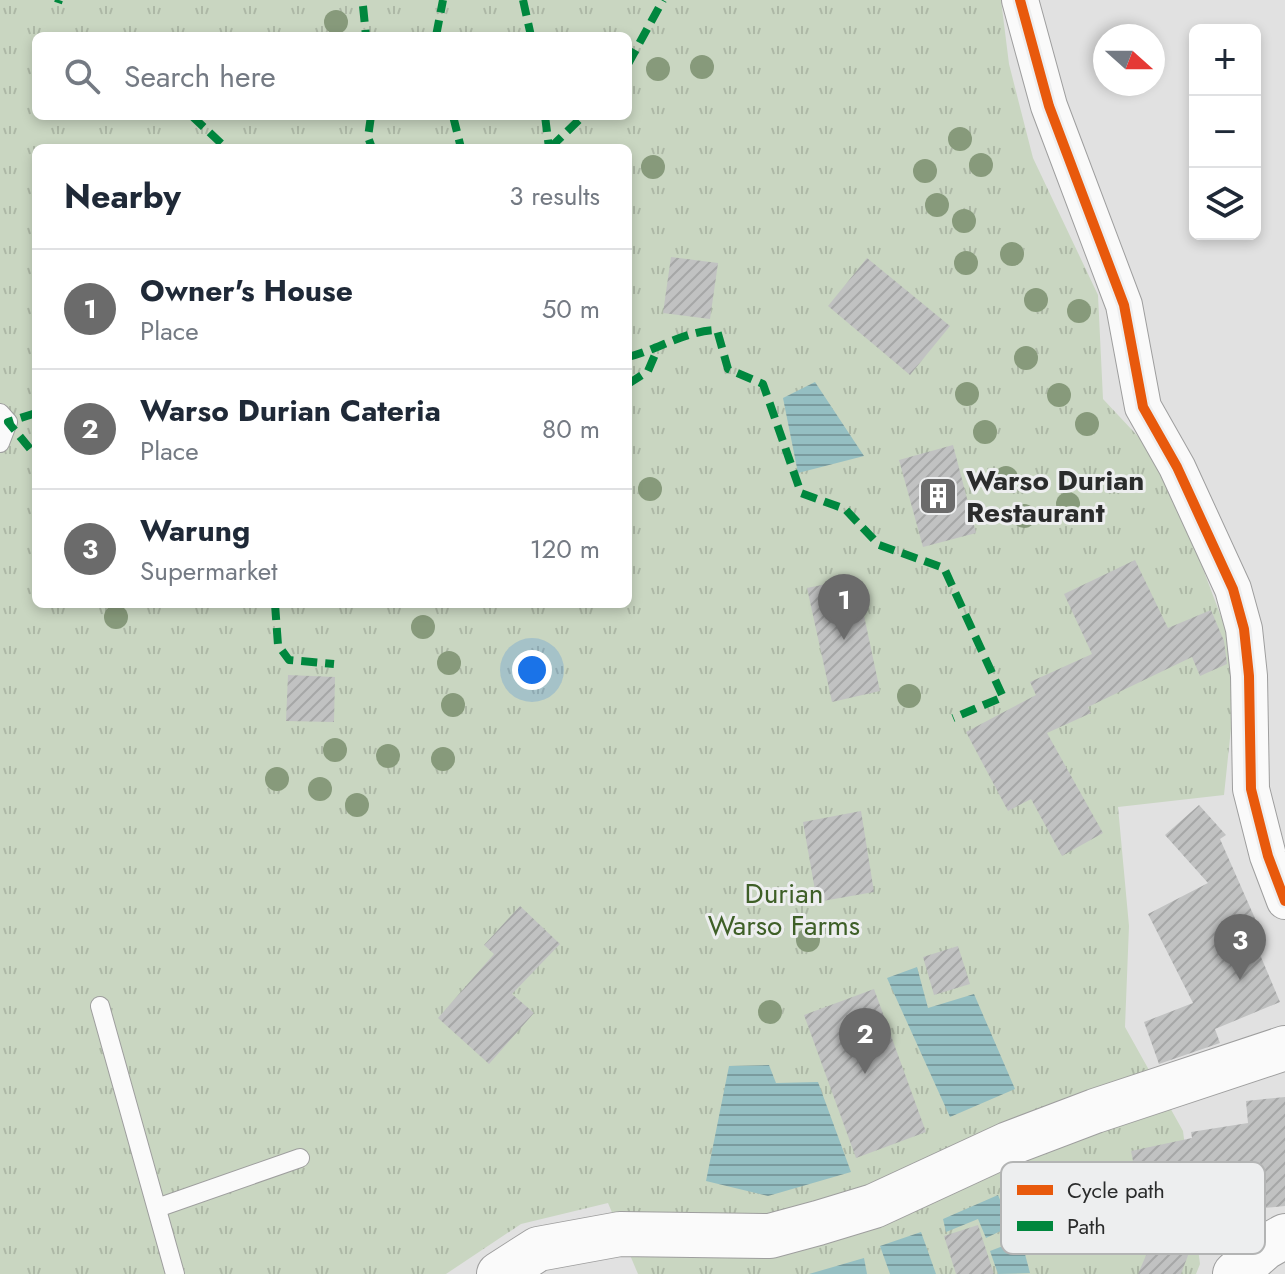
<!DOCTYPE html>
<html lang="en">
<head>
<meta charset="utf-8">
<style>
	body { margin:0; font-family:Jost,sans-serif; background:#f2f2f3; color:#1f2937 }
	.controls { position:absolute; right:24px; top:24px; display:grid; overflow:hidden; border-radius:12px; box-shadow:0 4px 12px #0003 }
	.controls button { width:72px; height:72px; display:grid; place-items:center; padding:0; border:0; border-bottom:2px solid #e0e1e3; background:#fff; color:#1f2937; font:40px sans-serif }
	.compass { position:absolute; left:1093px; top:24px; width:72px; height:72px; border-radius:50%; background:#fff; box-shadow:0 4px 12px #0003; rotate:111deg }
	.you { position:absolute; left:532px; top:670px; width:28px; height:28px; margin:-20px; border:6px solid #fff; border-radius:50%; background:#1a73e8; box-shadow:0 0 0 12px #1a73e833 }
	.badge { display:grid; place-items:center; width:52px; height:52px; border-radius:50%; background:#6b6b6b; color:#fff; font-size:26px; font-weight:700 }
	.pin { position:absolute; translate:-50% -66px; filter:drop-shadow(0 2px 4px #0008) }
	.pin::after { content:''; position:absolute; top:42px; width:28px; height:24px; background:inherit; clip-path:polygon(0 0,100% 0,50% 100%) }
	.list { margin:0; padding:0; list-style:none }
	h2 { display:flex; justify-content:space-between; align-items:center; height:104px; margin:0; padding:0 32px; font-size:34px }
	h2 small { font-size:26px; font-weight:400; color:#747a83 }
	.list li { display:grid; grid-template-columns:52px 1fr auto; gap:24px; align-items:center; box-sizing:border-box; height:120px; padding:0 32px; border-top:2px solid #e0e1e3 }
	.list b { display:block; font-size:30px; white-space:nowrap }
	.list p { margin:0; font-size:26px; white-space:nowrap; color:#747a83 }
	.list em { font-size:26px; font-style:normal; color:#747a83 }
	.icon { flex:none; width:44px; height:44px; fill:none; stroke:currentColor; stroke-width:2; stroke-linecap:round; stroke-linejoin:round }
	.map { position:relative; flex:none; width:1285px; height:1274px; overflow:hidden }
	.search { position:absolute; background:#fff; box-shadow:0 4px 12px #0003; left:32px; top:32px; width:600px; height:88px; display:flex; align-items:center; gap:20px; box-sizing:border-box; padding:0 28px; border-radius:12px; color:#747a83; font-size:30px }
	.panel { position:absolute; background:#fff; box-shadow:0 4px 12px #0003; left:32px; top:144px; width:600px; height:464px; border-radius:12px }
	.map>svg:first-child { display:block }
	.grass { fill:url(#grass-tufts); fill-rule:evenodd }
	.water { fill:url(#water-rules) }
	.building { fill:url(#building-hatch) }
	.lines { fill:none; stroke-linecap:round; stroke-linejoin:round }
	.lane-casing { stroke:#9e9e9e; stroke-width:20 }
	.street-casing { stroke:#9e9e9e; stroke-width:38 }
	.secondary-casing { stroke:#9e9e9e; stroke-width:46 }
	.lane { stroke:#fafafa; stroke-width:18 }
	.street { stroke:#fafafa; stroke-width:36 }
	.secondary { stroke:#fafafa; stroke-width:44 }
	.quiet { stroke:#00873e; stroke-width:8; stroke-dasharray:16 8; stroke-linecap:butt }
	.cycleway-casing { stroke:#edeeef; stroke-width:15 }
	.cycleway { stroke:#e8590c; stroke-width:10 }
	.tree { fill:#879a7b }
	.labels { text-anchor:middle; stroke-width:6; stroke-linejoin:round; paint-order:stroke }
	.poi-label { font-size:28px; font-weight:bold; fill:#2b2c2c; stroke:#edeeef; text-anchor:start }
	.park-label { font-size:28px; fill:#3e5f27; stroke:#edeeef }
	.key { fill:#edeeef; stroke:#b3b4b4; stroke-width:2 }
	.key-label { font-size:22px; fill:#2b2c2c }
</style>
</head>
<body>
<div class="map">
<svg width="1285" height="1274" viewBox="0 0 1285 1274">
	<defs>
		<pattern id="grass-tufts" width="24" height="20" patternUnits="userSpaceOnUse" patternTransform="scale(2)"><rect width="24" height="20" fill="#c9d6c1"/><path d="M3 7l-1-3M5 7V3M7 7l1-3M15 17l-1-3M17 17v-4M19 17l1-3" fill="none" stroke="#adb8a6"/></pattern>
		<pattern id="water-rules" width="6" height="5" patternUnits="userSpaceOnUse" patternTransform="scale(2)"><rect width="6" height="5" fill="#95bfc2"/><path d="M0 2.5h6" fill="none" stroke="#7a9b9e"/></pattern>
		<pattern id="building-hatch" width="6" height="6" patternUnits="userSpaceOnUse" patternTransform="scale(2)"><rect width="6" height="6" fill="#c1c2c2"/><path d="M-1 1l2-2M0 6l6-6M5 7l2-2" fill="none" stroke="#a6a7a7"/></pattern>
	</defs>
	<rect width="100%" height="100%" fill="#e1e1e1"/>
	<!-- grass -->
	<path class="grass" d="M0,0H1001L1009,64L1033,158L1098,295L1103,399L1163,463L1231,643L1237,672L1224,795L1118,807L1129,926L1125,1027L1183,1131L1200,1264L1196,1274H638L608,1203L521,1224L446,1274H0ZM36,36H628V116H36ZM36,148H628V604H36Z"/>
	<!-- water -->
	<g class="water">
		<path d="M815,382L864,456L798,473L783,398Z"/>
		<path d="M917,967L928,1008L974,994L1015,1089L950,1117L887,978Z"/>
		<path d="M769,1065L776,1083L818,1082L851,1172L768,1196L706,1181L729,1066Z"/>
		<path d="M998,1195L1011,1226L986,1238L978,1219L946,1232L943,1219Z"/>
		<path d="M921,1232L936,1274H890L880,1246Z"/>
		<path d="M1021,1239L1030,1273L998,1274L990,1251Z"/>
		<path d="M864,1258L867,1274H809Z"/>
	</g>
	<!-- building -->
	<g class="building">
		<path d="M671,257L718,263L710,319L663,313Z"/>
		<path d="M867,258L950,326L910,375L828,306Z"/>
		<path d="M953,445L976,533L923,547L899,460Z"/>
		<path d="M1135,560L1168,628L1211,610L1224,641L1227,664L1200,676L1192,657L1088,707L1091,713L1047,733L1103,833L1062,856L1031,799L1008,811L966,732L1036,695L1030,682L1092,654L1064,594Z"/>
		<path d="M856,578L880,691L832,702L807,588Z"/>
		<path d="M288,675L335,677L334,722L286,721Z"/>
		<path d="M1199,805L1226,835L1220,839L1261,932L1255,936L1250,931L1280,1002L1215,1029L1220,1043L1159,1064L1144,1022L1193,1003L1148,914L1208,883L1165,835Z"/>
		<path d="M861,811L874,892L817,902L803,822Z"/>
		<path d="M520,906L560,944L512,994L534,1013L489,1064L438,1018L494,954L484,945Z"/>
		<path d="M958,946L970,984L934,995L923,957Z"/>
		<path d="M874,989L926,1132L856,1158L804,1015Z"/>
		<path d="M1285,1097V1206L1253,1209L1255,1224L1251,1226L1196,1234L1181,1274H1138L1150,1246L1131,1151L1192,1138L1191,1132L1248,1123L1246,1101Z"/>
		<path d="M978,1225L994,1274H956L944,1236Z"/>
	</g>
	<g class="lines">
		<defs>
			<g id="lane">
				<path d="M0,413L8,422L0,443"/>
				<path d="M100,1006L175,1274"/>
				<path d="M157,1208L300,1158"/>
			</g>
			<path id="street" d="M1020,0L1049,106L1124,305L1143,407L1177,467L1233,589L1244,629L1249,676L1251,789L1268,856L1285,901"/>
			<g id="secondary">
				<path d="M499,1274L538,1249L620,1234L770,1236L818,1223L874,1206L1008,1144L1095,1111L1285,1048"/>
				<path d="M1235,1274L1264,1248L1285,1236"/>
			</g>
		</defs>
		<!-- lane casing -->
		<use href="#lane" class="lane-casing"/>
		<!-- street casing -->
		<use href="#street" class="street-casing"/>
		<!-- secondary casing -->
		<use href="#secondary" class="secondary-casing"/>
		<!-- lane -->
		<use href="#lane" class="lane"/>
		<!-- street -->
		<use href="#street" class="street"/>
		<!-- secondary -->
		<use href="#secondary" class="secondary"/>
		<!-- quiet -->
		<g class="quiet">
			<path d="M523,0L531,36"/>
			<path d="M58,3L59,0"/>
			<path d="M363,6L366,36"/>
			<path d="M436,36L443,0"/>
			<path d="M628,64L663,0"/>
			<path d="M192,116L226,148"/>
			<path d="M371,116L368,137L372,148"/>
			<path d="M453,116L461,148"/>
			<path d="M545,116L549,148"/>
			<path d="M550,148L583,116"/>
			<path d="M628,357C659,349 685,331 717,330L728,369L763,384L801,493L845,509L879,545L944,568L1003,697L953,718"/>
			<path d="M628,384L648,371L657,350"/>
			<path d="M36,413L8,422L36,456"/>
			<path d="M275,604L278,645L289,660L334,664"/>
		</g>
		<defs>
			<path id="cycleway" d="M1020,0L1049,106L1124,305L1143,407L1177,467L1233,589L1244,629L1249,676L1251,789L1268,856L1285,901"/>
		</defs>
		<!-- cycleway casing -->
		<use href="#cycleway" class="cycleway-casing"/>
		<!-- cycleway -->
		<use href="#cycleway" class="cycleway"/>
	</g>
	<!-- trees -->
	<g class="tree">
		<circle cx="336" cy="22" r="12"/>
		<circle cx="702" cy="67" r="12"/>
		<circle cx="658" cy="69" r="12"/>
		<circle cx="960" cy="139" r="12"/>
		<circle cx="981" cy="165" r="12"/>
		<circle cx="653" cy="167" r="12"/>
		<circle cx="925" cy="171" r="12"/>
		<circle cx="937" cy="205" r="12"/>
		<circle cx="964" cy="221" r="12"/>
		<circle cx="1012" cy="254" r="12"/>
		<circle cx="966" cy="263" r="12"/>
		<circle cx="1036" cy="300" r="12"/>
		<circle cx="1079" cy="311" r="12"/>
		<circle cx="1026" cy="358" r="12"/>
		<circle cx="967" cy="394" r="12"/>
		<circle cx="1059" cy="395" r="12"/>
		<circle cx="1087" cy="424" r="12"/>
		<circle cx="985" cy="432" r="12"/>
		<circle cx="1006" cy="478" r="12"/>
		<circle cx="650" cy="489" r="12"/>
		<circle cx="1068" cy="504" r="12"/>
		<circle cx="1024" cy="516" r="12"/>
		<circle cx="116" cy="617" r="12"/>
		<circle cx="423" cy="627" r="12"/>
		<circle cx="449" cy="663" r="12"/>
		<circle cx="909" cy="696" r="12"/>
		<circle cx="453" cy="705" r="12"/>
		<circle cx="335" cy="750" r="12"/>
		<circle cx="388" cy="756" r="12"/>
		<circle cx="443" cy="759" r="12"/>
		<circle cx="277" cy="779" r="12"/>
		<circle cx="320" cy="789" r="12"/>
		<circle cx="357" cy="805" r="12"/>
		<circle cx="808" cy="940" r="12"/>
		<circle cx="770" cy="1012" r="12"/>
	</g>
	<!-- icons -->
	<defs>
		<symbol id="building-square" viewBox="-11 -11 22 22"><rect x="-9" y="-9" width="18" height="18" rx="4" fill="#6b6b6b" stroke="#edeeef"/><path d="M-4-6H4V6H1V3H-1V6H-4ZM-2.5-4.3h1.7v1.8h-1.7ZM.8-4.3h1.7v1.8H.8ZM-2.5-1h1.7V.8h-1.7ZM.8-1h1.7V.8H.8Z" fill="#fff"/></symbol>
	</defs>
	<g fill-rule="evenodd">
		<use href="#building-square" x="916" y="474" width="44" height="44"/>
	</g>
	<g class="labels">
		<!-- poi labels -->
		<g class="poi-label">
			<text x="966" y="490">Warso Durian<tspan x="966" dy="32">Restaurant</tspan></text>
		</g>
		<!-- park labels -->
		<g class="park-label">
			<text x="784" y="903">Durian<tspan x="784" dy="32">Warso Farms</tspan></text>
		</g>
	</g>
	<!-- legend -->
	<rect x="1001" y="1162" width="264" height="92" rx="12" class="key"/>
	<rect x="1017" y="1185" width="36" height="10" fill="#e8590c"/>
	<rect x="1017" y="1221" width="36" height="10" fill="#00873e"/>
	<g class="key-label">
		<text x="1067" y="1198">Cycle path</text>
		<text x="1067" y="1234">Path</text>
	</g>
</svg>
<div class="controls">
<button>+</button>
<button>−</button>
<button><svg class="icon" aria-label="layers" viewBox="0 0 24 24"><path d="M12 4l9 5-9 5-9-5zM3 14l9 5 9-5"/></svg></button>
</div>
<svg class="compass" viewBox="-18 -18 36 36"><path d="M0-13l5 13h-10z" fill="#e53935"/><path d="M0 13l5-13h-10z" fill="#747a83"/></svg>
<div class="you"></div>
<div class="pin badge" style="left:844px;top:640px">1</div>
<div class="pin badge" style="left:865px;top:1074px">2</div>
<div class="pin badge" style="left:1240px;top:980px">3</div>
<div class="search"><svg class="icon" aria-label="search" viewBox="0 0 24 24"><circle cx="10" cy="10" r="6"/><path d="M15 15l6 6"/></svg>Search here</div>
<section class="panel">
<h2>Nearby<small>3 results</small></h2>
<ul class="list">
<li><span class="badge">1</span><div><b>Owner's House</b><p>Place</p></div><em>50 m</em></li>
<li><span class="badge">2</span><div><b>Warso Durian Cateria</b><p>Place</p></div><em>80 m</em></li>
<li><span class="badge">3</span><div><b>Warung</b><p>Supermarket</p></div><em>120 m</em></li>
</ul>
</section>
</div>
</body>
</html>
